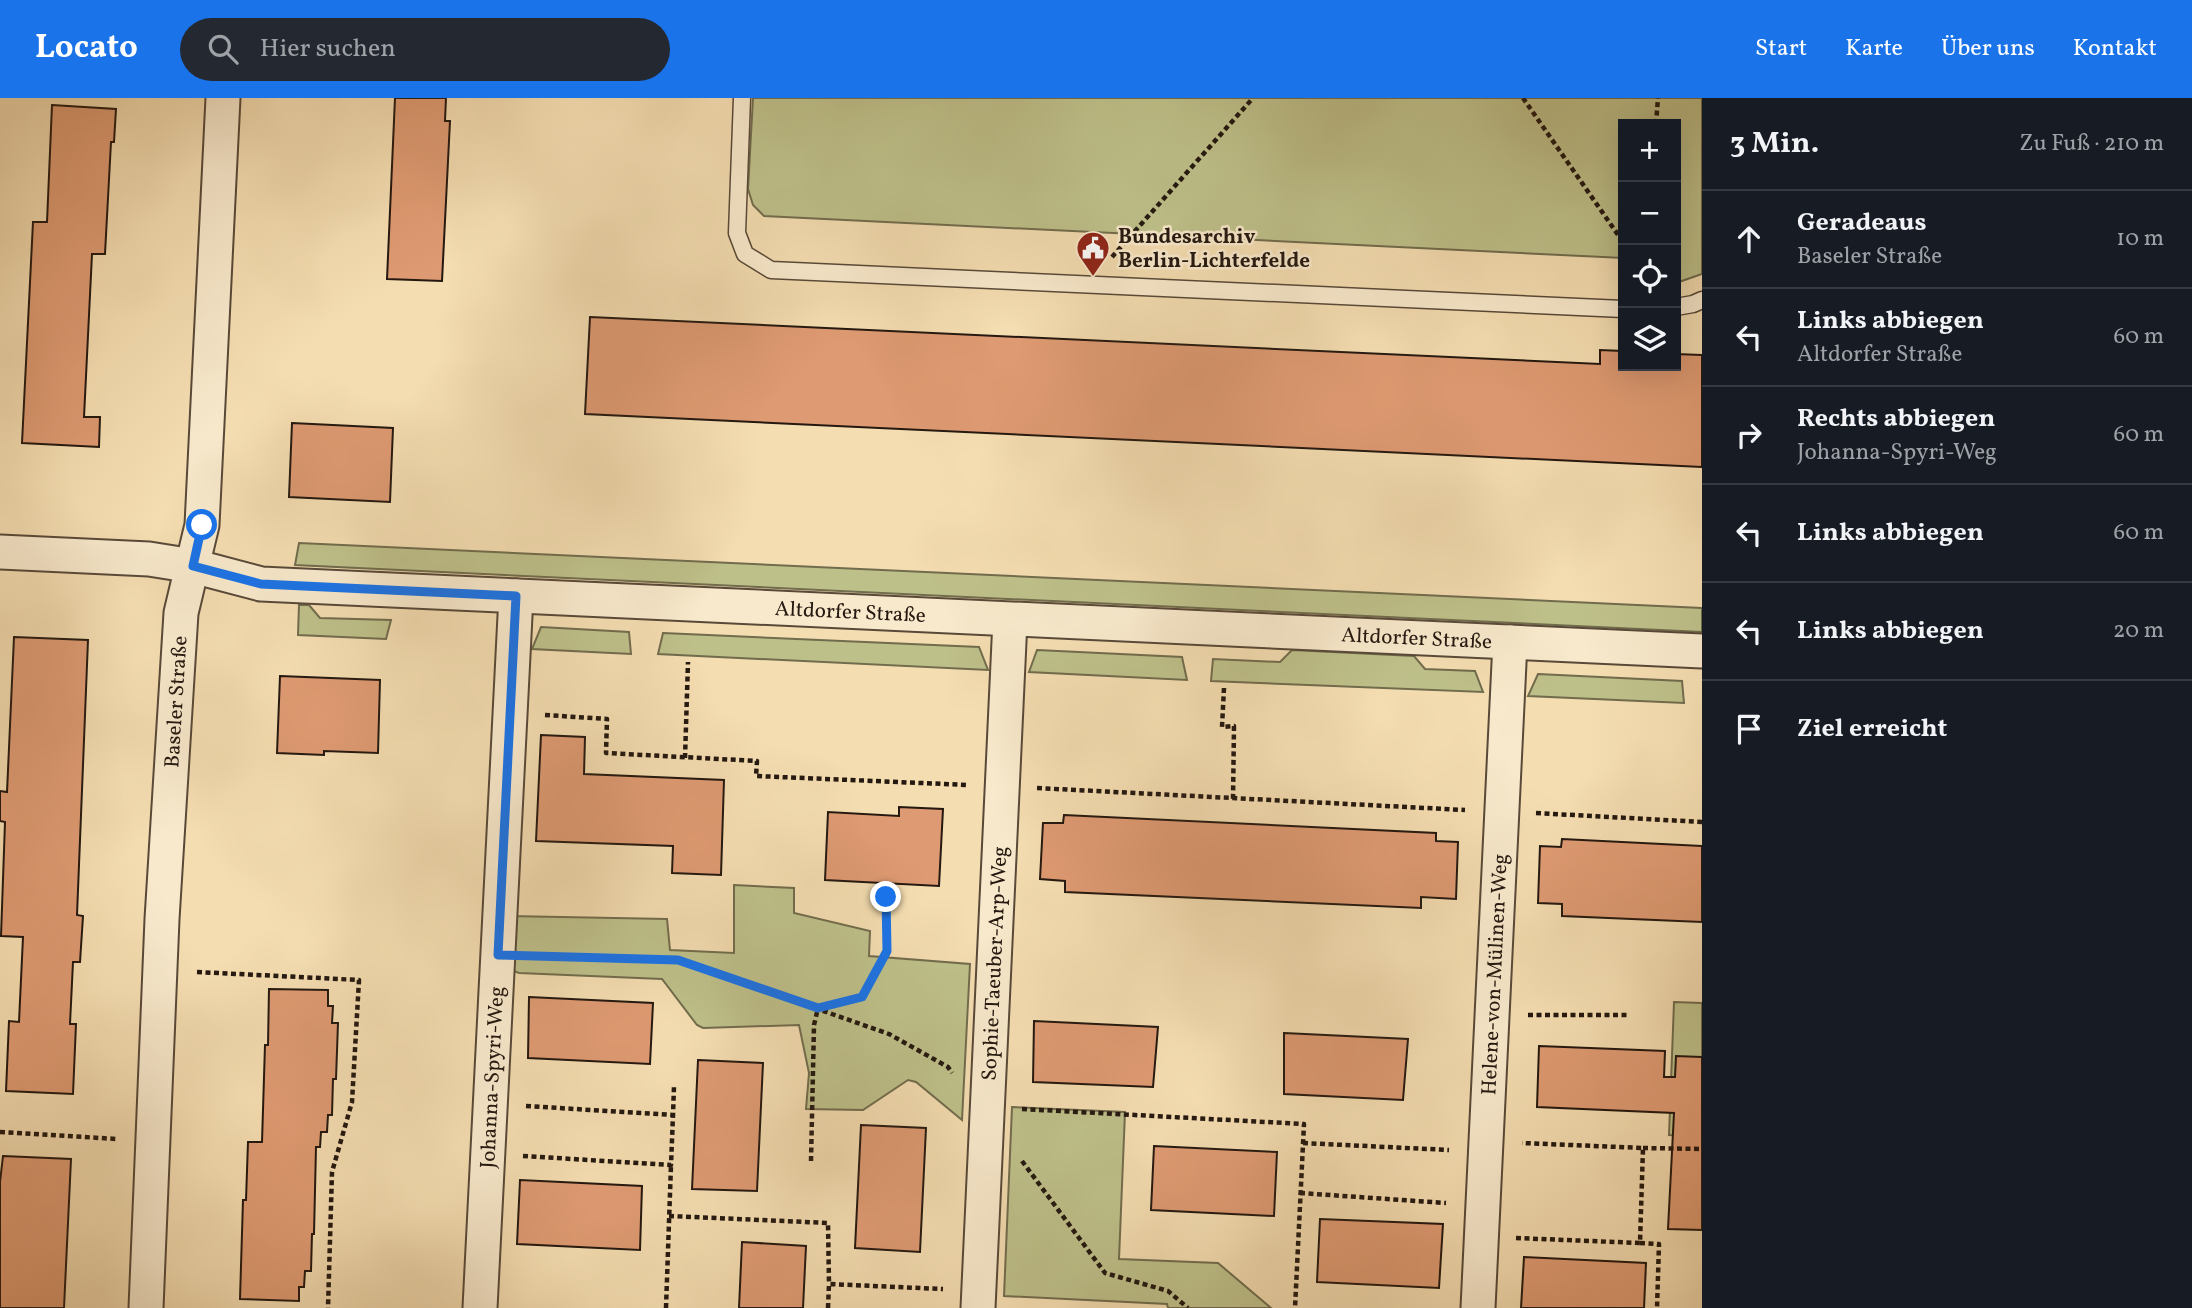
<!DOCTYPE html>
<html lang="de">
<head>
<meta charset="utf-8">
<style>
	body { margin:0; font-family:Vollkorn,serif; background:#242831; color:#f1f3f6 }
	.controls { position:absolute; right:21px; top:21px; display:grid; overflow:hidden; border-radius:0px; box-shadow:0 7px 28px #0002 }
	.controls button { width:63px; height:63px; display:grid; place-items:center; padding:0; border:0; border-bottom:2px solid #363941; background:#171b24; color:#f1f3f6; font:35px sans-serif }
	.stop { position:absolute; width:21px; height:21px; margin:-16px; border:5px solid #1a73e8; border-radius:50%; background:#fff }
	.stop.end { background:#1a73e8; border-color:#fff; box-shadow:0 2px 7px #0008 }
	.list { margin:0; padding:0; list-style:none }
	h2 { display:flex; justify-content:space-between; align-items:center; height:91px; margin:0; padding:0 28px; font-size:30px }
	h2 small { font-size:23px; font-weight:400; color:#9ea1a6 }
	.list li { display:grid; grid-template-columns:46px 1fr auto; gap:21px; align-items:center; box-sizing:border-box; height:98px; padding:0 28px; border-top:2px solid #363941 }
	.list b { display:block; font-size:26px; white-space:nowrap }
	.list p { margin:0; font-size:23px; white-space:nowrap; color:#9ea1a6 }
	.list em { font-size:23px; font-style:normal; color:#9ea1a6 }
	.icon { flex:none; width:38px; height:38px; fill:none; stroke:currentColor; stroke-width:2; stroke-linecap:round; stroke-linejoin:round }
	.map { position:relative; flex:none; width:1702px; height:1210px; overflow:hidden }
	header { display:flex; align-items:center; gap:42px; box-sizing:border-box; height:98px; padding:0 35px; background:#1a73e8; color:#fff }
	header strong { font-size:33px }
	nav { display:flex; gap:38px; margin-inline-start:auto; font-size:24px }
	.search { width:490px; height:63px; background:#242831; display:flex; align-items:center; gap:18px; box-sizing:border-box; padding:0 24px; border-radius:38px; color:#9ea1a6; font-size:26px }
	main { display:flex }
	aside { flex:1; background:#171b24 }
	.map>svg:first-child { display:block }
	.green { fill:#bec08a; stroke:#716c4d; stroke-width:2 }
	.building { fill:#de9a72; stroke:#241810; stroke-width:2 }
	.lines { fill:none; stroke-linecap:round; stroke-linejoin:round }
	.service-casing { stroke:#584938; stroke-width:19 }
	.minor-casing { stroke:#584938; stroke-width:37 }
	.path { stroke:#241810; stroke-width:4.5; stroke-dasharray:5 3.5; stroke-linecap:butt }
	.service { stroke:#f8e9cc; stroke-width:16 }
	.minor { stroke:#f8e9cc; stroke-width:33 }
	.route { stroke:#1a73e8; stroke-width:9 }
	.labels { text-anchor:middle; stroke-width:5; stroke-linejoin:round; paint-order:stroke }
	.poi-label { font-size:21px; font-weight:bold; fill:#241810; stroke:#f8e9cc; text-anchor:start }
	.street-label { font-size:21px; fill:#241810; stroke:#f8e9cc }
</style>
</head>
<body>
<header>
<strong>Locato</strong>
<div class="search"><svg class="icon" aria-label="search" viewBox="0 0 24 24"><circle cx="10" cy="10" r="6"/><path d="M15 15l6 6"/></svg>Hier suchen</div>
<nav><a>Start</a><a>Karte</a><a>Über uns</a><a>Kontakt</a></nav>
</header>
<main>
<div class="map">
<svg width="1702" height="1210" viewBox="0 0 1702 1210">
	<rect width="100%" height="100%" fill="#f4ddb1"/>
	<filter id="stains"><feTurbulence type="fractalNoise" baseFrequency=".00286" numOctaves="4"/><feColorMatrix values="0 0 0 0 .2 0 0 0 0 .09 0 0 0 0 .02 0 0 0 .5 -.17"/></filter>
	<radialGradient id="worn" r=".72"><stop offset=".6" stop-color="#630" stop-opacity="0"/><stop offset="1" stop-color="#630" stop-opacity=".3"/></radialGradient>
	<!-- green -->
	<g class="green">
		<path d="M753,0H1702V176L1676,185V26H1623V160L764,118L753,107L748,91Z"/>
		<path d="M299,445L1702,510V534L295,467Z"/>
		<path d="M299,507H309L320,520L391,522L386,541L298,537Z"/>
		<path d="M541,529L629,534L631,556L532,551Z"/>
		<path d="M663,535L979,549L988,572L658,556Z"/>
		<path d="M1037,552L1182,559L1187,582L1029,574Z"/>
		<path d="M1292,552L1414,558L1425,571L1475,573L1483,594L1211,583L1213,561L1280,564Z"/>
		<path d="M1538,576L1682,583L1684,605L1528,598Z"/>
		<path d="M734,787L794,790V815L870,833L869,858L970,866L962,1022L916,984L908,982L863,1012L806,1011L809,975L799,927L703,930L697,927L662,881L519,875L506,870L508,818L667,821L670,852L734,855Z"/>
		<path d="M1674,904L1702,905V1039L1669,1037Z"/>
		<path d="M1012,1009L1125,1014L1119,1161L1218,1165L1271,1210H1168L1167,1206L1004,1198Z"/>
	</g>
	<!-- building -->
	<g class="building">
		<path d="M395,0H446L445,23H450L442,183L387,181Z"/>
		<path d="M52,7L116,11L114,44H111L105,156H92L84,319H100L99,349L22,345L33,124H47Z"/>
		<path d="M590,219L1600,266V252L1623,253V268H1676V256L1702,257V369L585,316Z"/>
		<path d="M292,325L393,330L390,404L289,399Z"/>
		<path d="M14,539L88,542L77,817L83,818L80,864H73L70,926H76L73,996L6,993L9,923L19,924L23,839L1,838L5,724L0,723V693L7,694Z"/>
		<path d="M280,578L380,582L378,655L324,653V657L277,655Z"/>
		<path d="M541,637L585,639L584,676L724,682L721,777L672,775L673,748L536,743Z"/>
		<path d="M899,709L943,711L939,788L825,782L828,714L899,718Z"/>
		<path d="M1064,717L1436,735V743L1458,744L1456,801L1421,799V810L1065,794V783L1040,781L1043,725H1063Z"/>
		<path d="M1562,741L1702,748V824L1562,818V806L1538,805L1540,748L1561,749Z"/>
		<path d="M269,891L328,892V908H333L332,925H338L336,981H333L332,1017H328L327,1034H321L320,1049H316L314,1136H312L311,1173H305L304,1189H299V1203L240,1201L243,1102H246L248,1044H262L265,947H268Z"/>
		<path d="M529,899L653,905L650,966L528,960Z"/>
		<path d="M1034,923L1158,929L1153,989L1033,984Z"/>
		<path d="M1284,935L1408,941L1403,1002L1284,996Z"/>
		<path d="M1539,948L1665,953L1664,979H1675L1676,958L1702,959V1132L1668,1131L1674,1015L1537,1009Z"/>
		<path d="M698,962L763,965L757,1093L692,1091Z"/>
		<path d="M861,1027L926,1030L920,1154L855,1150Z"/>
		<path d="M1154,1048L1277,1054L1274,1118L1151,1112Z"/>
		<path d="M3,1058L71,1061L64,1210H0V1084Z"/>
		<path d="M520,1082L642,1088L640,1152L517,1146Z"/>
		<path d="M1320,1121L1443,1126L1439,1190L1317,1184Z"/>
		<path d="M742,1144L806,1148L803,1210H739Z"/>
		<path d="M1524,1159L1646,1165L1644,1210H1521Z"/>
	</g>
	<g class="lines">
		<defs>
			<g id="service">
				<path d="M742,0L737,135L745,156L771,172L1623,211"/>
				<path d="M1676,209L1693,206L1702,202"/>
			</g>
			<g id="minor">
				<path id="s1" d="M0,454L149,461L193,468L261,486L1702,553"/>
				<path id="s2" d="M146,1210L162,821L181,515L202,427L223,0"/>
				<path id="s3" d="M480,1210L516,498"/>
				<path id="s4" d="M978,1210L1010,522"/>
				<path id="s5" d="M1478,1210L1510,544"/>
			</g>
		</defs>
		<!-- service casing -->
		<use href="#service" class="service-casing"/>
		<!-- minor casing -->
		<use href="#minor" class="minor-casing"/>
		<!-- path -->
		<g class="path">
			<path d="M1523,0L1623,144"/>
			<path d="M1656,26L1658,0"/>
			<path d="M1112,159L1253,0"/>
			<path d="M1224,590L1222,629L1234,628L1233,702"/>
			<path d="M545,617L607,621L606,655L757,663L756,678L968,687"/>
			<path d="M685,660L688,564"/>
			<path d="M1037,690L1465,712"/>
			<path d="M1536,715L1702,724"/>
			<path d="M534,858L678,862L889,936L948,969L952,975"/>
			<path d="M197,874L359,882L352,1004L332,1074L328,1210"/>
			<path d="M1528,917H1628"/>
			<path d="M526,1008L673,1017L674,988"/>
			<path d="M1022,1011L1304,1026L1295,1210"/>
			<path d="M0,1034L117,1041"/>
			<path d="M1303,1045L1449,1052"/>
			<path d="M1643,1050L1702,1051"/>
			<path d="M523,1058L671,1067L673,1017"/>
			<path d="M811,1063L814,927L818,910L862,899L887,853L886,799"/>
			<path d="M1022,1063L1105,1175L1168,1193L1188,1210"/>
			<path d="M1300,1095L1446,1105"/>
			<path d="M669,1118L828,1125L829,1186"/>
			<path d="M1516,1140L1640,1145L1643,1050L1522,1045"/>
			<path d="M1640,1145L1659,1146L1657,1210"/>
			<path d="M666,1210L671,1067"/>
			<path d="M828,1210L829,1186L943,1191"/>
		</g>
		<!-- service -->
		<use href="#service" class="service"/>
		<!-- minor -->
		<use href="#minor" class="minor"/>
	</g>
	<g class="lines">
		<!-- route -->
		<path class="route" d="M202,427L193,468L261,486L516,498L498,857L678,862L818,910L862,899L887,853L886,799"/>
	</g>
	<!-- icons -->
	<defs>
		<symbol id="civic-pin" viewBox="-11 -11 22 30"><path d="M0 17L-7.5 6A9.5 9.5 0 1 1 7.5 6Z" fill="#8f2418" stroke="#f8e9cc"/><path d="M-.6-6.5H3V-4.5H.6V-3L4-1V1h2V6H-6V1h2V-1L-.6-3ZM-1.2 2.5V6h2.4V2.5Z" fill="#fff"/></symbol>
	</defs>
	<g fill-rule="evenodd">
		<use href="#civic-pin" x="1074" y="131" width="38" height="52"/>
	</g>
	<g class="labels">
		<!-- poi labels -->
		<g class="poi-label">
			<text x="1118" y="145">Bundesarchiv<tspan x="1118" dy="24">Berlin-Lichterfelde</tspan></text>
		</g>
		<!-- street labels -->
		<g class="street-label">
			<text dy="7" stroke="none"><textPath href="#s1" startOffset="854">Altdorfer Straße</textPath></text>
			<text dy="7" stroke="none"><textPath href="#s1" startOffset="1421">Altdorfer Straße</textPath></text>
			<text dy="7" stroke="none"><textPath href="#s2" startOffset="607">Baseler Straße</textPath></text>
			<text dy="7" stroke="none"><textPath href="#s4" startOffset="345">Sophie-Taeuber-Arp-Weg</textPath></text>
			<text dy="7" stroke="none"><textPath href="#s5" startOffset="334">Helene-von-Mülinen-Weg</textPath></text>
			<text dy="7" stroke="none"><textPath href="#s3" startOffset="231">Johanna-Spyri-Weg</textPath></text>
		</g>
	</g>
	<rect width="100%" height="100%" filter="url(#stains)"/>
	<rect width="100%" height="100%" fill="url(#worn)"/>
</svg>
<div class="controls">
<button>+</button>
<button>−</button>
<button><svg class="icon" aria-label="locate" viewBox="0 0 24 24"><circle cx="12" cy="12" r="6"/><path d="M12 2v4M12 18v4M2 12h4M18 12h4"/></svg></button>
<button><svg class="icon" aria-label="layers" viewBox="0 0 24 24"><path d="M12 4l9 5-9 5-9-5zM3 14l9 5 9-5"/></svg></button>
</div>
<div class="stop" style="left:202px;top:427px"></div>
<div class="stop end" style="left:886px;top:799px"></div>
</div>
<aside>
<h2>3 Min.<small>Zu Fuß · 210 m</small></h2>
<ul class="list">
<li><svg class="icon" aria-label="ahead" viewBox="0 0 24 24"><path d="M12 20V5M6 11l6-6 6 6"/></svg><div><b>Geradeaus</b><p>Baseler Straße</p></div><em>10 m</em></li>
<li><svg class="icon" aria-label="left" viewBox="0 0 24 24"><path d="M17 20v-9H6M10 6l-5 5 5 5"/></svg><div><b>Links abbiegen</b><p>Altdorfer Straße</p></div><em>60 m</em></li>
<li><svg class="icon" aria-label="right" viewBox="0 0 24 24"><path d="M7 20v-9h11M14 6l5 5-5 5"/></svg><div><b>Rechts abbiegen</b><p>Johanna-Spyri-Weg</p></div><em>60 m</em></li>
<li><svg class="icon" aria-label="left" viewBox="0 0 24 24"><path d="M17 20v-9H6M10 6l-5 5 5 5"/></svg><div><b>Links abbiegen</b></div><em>60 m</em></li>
<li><svg class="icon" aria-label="left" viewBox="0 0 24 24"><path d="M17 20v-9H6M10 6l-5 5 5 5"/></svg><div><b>Links abbiegen</b></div><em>20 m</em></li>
<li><svg class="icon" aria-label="arrive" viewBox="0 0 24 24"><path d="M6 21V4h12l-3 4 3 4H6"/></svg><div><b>Ziel erreicht</b></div></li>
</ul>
</aside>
</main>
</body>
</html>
